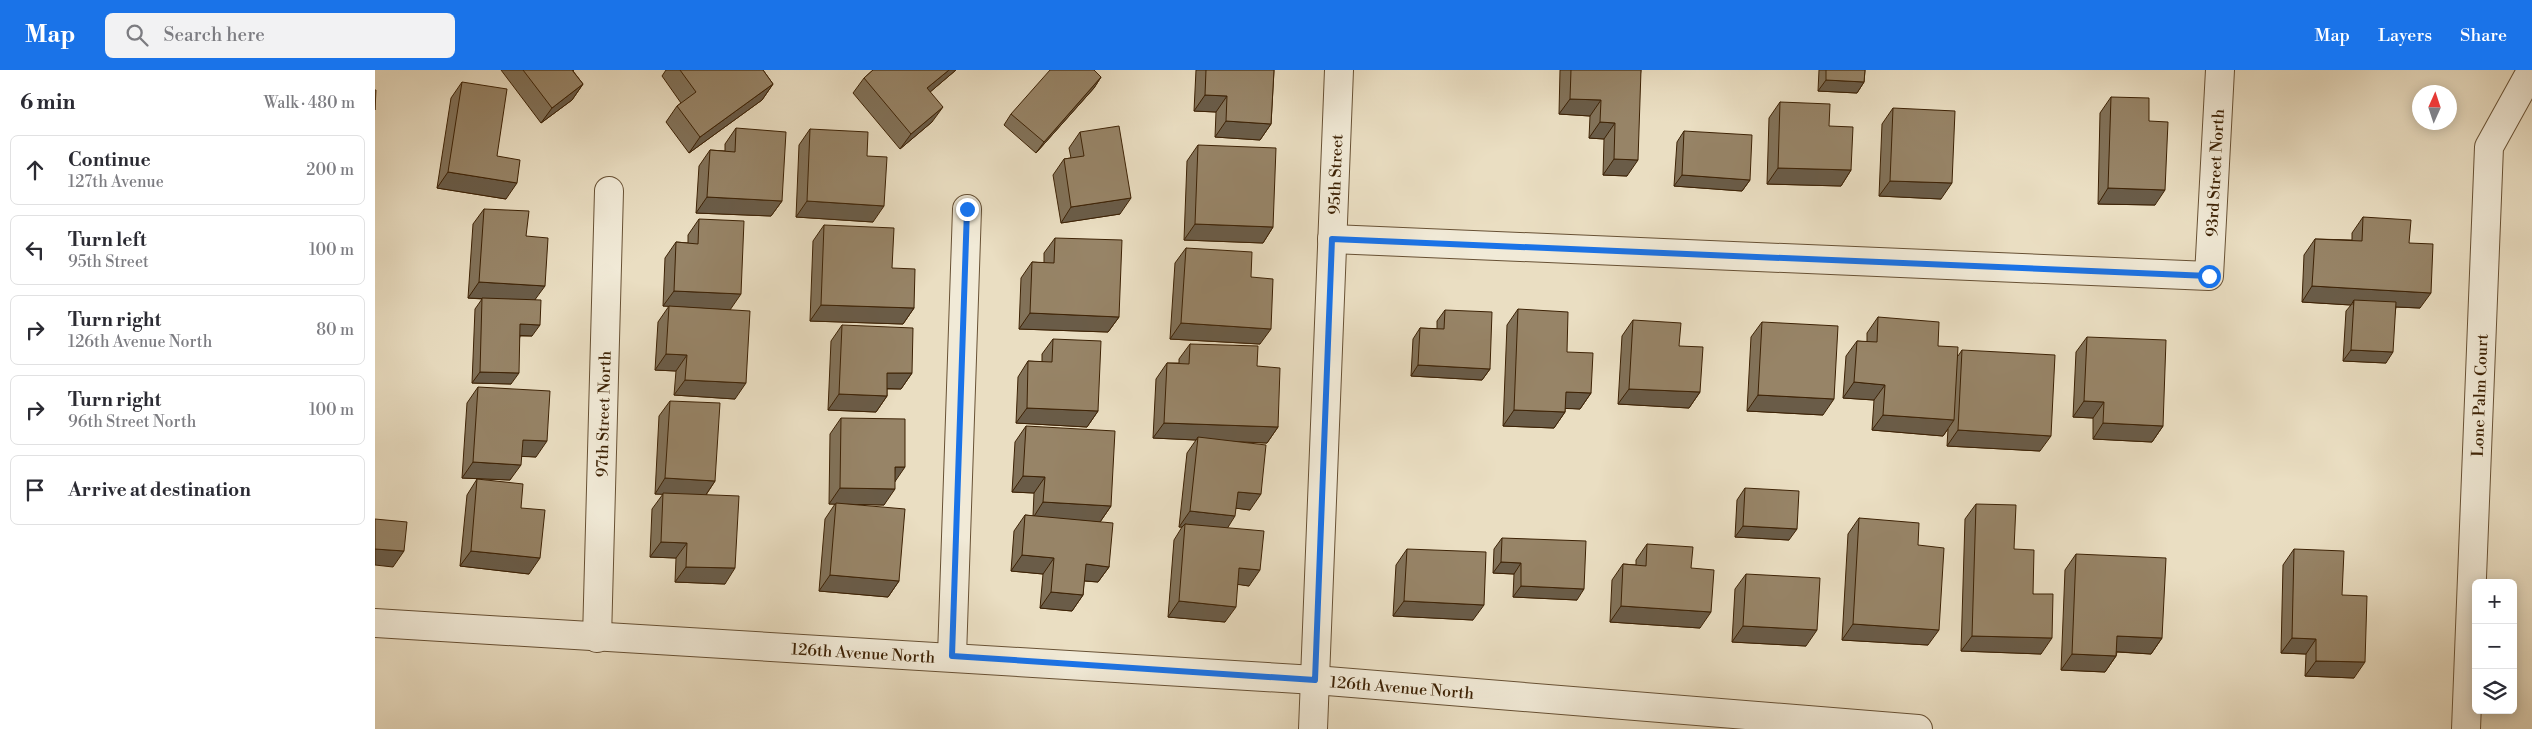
<!DOCTYPE html>
<html lang="en">
<head>
<meta charset="utf-8">
<style>
	body { margin:0; font-family:"Libre Bodoni",serif; background:#f2f2f3; color:#2b2b33 }
	.controls { position:absolute; right:15px; bottom:15px; display:grid; overflow:hidden; border-radius:8px; box-shadow:0 2px 12px #0003 }
	.controls button { width:45px; height:45px; display:grid; place-items:center; padding:0; border:0; border-bottom:1px solid #e1e1e2; background:#fff; color:#2b2b33; font:25px sans-serif }
	.compass { position:absolute; left:2037px; top:15px; width:45px; height:45px; border-radius:50%; background:#fff; box-shadow:0 2px 12px #0003; rotate:3deg }
	.stop { position:absolute; width:15px; height:15px; margin:-11px; border:4px solid #1a73e8; border-radius:50%; background:#fff }
	.stop.end { background:#1a73e8; border-color:#fff; box-shadow:0 1px 5px #0008 }
	.list { margin:0; padding:0; list-style:none }
	h2 { display:flex; justify-content:space-between; align-items:center; height:65px; margin:0; padding:0 20px; font-size:21px }
	h2 small { font-size:16px; font-weight:400; color:#7c7c81 }
	.list li { display:grid; grid-template-columns:32px 1fr auto; gap:15px; align-items:center; box-sizing:border-box; height:70px; margin:0 10px 10px; padding:0 10px; border:1px solid #e1e1e2; border-radius:8px }
	.list b { display:block; font-size:19px; white-space:nowrap }
	.list p { margin:0; font-size:16px; white-space:nowrap; color:#7c7c81 }
	.list em { font-size:16px; font-style:normal; color:#7c7c81 }
	.icon { flex:none; width:28px; height:28px; fill:none; stroke:currentColor; stroke-width:2; stroke-linecap:round; stroke-linejoin:round }
	.map { position:relative; flex:none; width:2157px; height:659px; overflow:hidden }
	header { display:flex; align-items:center; gap:30px; box-sizing:border-box; height:70px; padding:0 25px; background:#1a73e8; color:#fff }
	header strong { font-size:24px }
	nav { display:flex; gap:28px; margin-inline-start:auto; font-size:18px }
	.search { width:350px; height:45px; background:#f2f2f3; display:flex; align-items:center; gap:12px; box-sizing:border-box; padding:0 18px; border-radius:8px; color:#7c7c81; font-size:19px }
	main { display:flex }
	aside { flex:1; background:#fff }
	.map>svg:first-child { display:block }
	.lines { fill:none; stroke-linecap:round; stroke-linejoin:round }
	.street-casing { stroke:#685134; stroke-width:30 }
	.street { stroke:#f1ead7; stroke-width:28 }
	.wall { fill:#827259; stroke:#3d2205 }
	.shaded-wall { fill:#6a5c48; stroke:#3d2205 }
	.building { fill:#978467; stroke:#3d2205 }
	.route { stroke:#1a73e8; stroke-width:6 }
	.labels { text-anchor:middle; stroke-width:4; stroke-linejoin:round; paint-order:stroke }
	.street-label { font-size:16px; fill:#3d2205; stroke:#f1ead7 }
</style>
</head>
<body>
<header>
<strong>Map</strong>
<div class="search"><svg class="icon" aria-label="search" viewBox="0 0 24 24"><circle cx="10" cy="10" r="6"/><path d="M15 15l6 6"/></svg>Search here</div>
<nav><a>Map</a><a>Layers</a><a>Share</a></nav>
</header>
<main>
<aside>
<h2>6 min<small>Walk · 480 m</small></h2>
<ul class="list">
<li><svg class="icon" aria-label="ahead" viewBox="0 0 24 24"><path d="M12 20V5M6 11l6-6 6 6"/></svg><div><b>Continue</b><p>127th Avenue</p></div><em>200 m</em></li>
<li><svg class="icon" aria-label="left" viewBox="0 0 24 24"><path d="M17 20v-9H6M10 6l-5 5 5 5"/></svg><div><b>Turn left</b><p>95th Street</p></div><em>100 m</em></li>
<li><svg class="icon" aria-label="right" viewBox="0 0 24 24"><path d="M7 20v-9h11M14 6l5 5-5 5"/></svg><div><b>Turn right</b><p>126th Avenue North</p></div><em>80 m</em></li>
<li><svg class="icon" aria-label="right" viewBox="0 0 24 24"><path d="M7 20v-9h11M14 6l5 5-5 5"/></svg><div><b>Turn right</b><p>96th Street North</p></div><em>100 m</em></li>
<li><svg class="icon" aria-label="arrive" viewBox="0 0 24 24"><path d="M6 21V4h12l-3 4 3 4H6"/></svg><div><b>Arrive at destination</b></div></li>
</ul>
</aside>
<div class="map">
<svg width="2157" height="659" viewBox="0 0 2157 659">
	<rect width="100%" height="100%" fill="#eadec2"/>
	<filter id="stains"><feTurbulence type="fractalNoise" baseFrequency=".004" numOctaves="4"/><feColorMatrix values="0 0 0 0 .2 0 0 0 0 .09 0 0 0 0 .02 0 0 0 .5 -.17"/></filter>
	<radialGradient id="worn" r=".72"><stop offset=".6" stop-color="#630" stop-opacity="0"/><stop offset="1" stop-color="#630" stop-opacity=".3"/></radialGradient>
	<g class="lines">
		<defs>
			<g id="street">
				<path id="s1" d="M957,169L1834,206L1845,0"/>
				<path id="s2" d="M0,553L940,610L1543,659"/>
				<path id="s3" d="M222,568L234,121"/>
				<path d="M577,586L592,139"/>
				<path id="s4" d="M938,659L964,0"/>
				<path id="s5" d="M2091,659L2114,77L2155,3"/>
			</g>
		</defs>
		<!-- street casing -->
		<use href="#street" class="street-casing"/>
		<!-- street -->
		<use href="#street" class="street"/>
	</g>
	<!-- wall -->
	<g class="wall">
		<path d="M126,0H199L198,1L208,14L197,30L166,53Z"/>
		<path d="M291,0H388L398,14L387,30L314,83L291,52L302,36L306,33L287,6Z"/>
		<path d="M498,0H581L555,22L557,52L525,79L478,23L489,8Z"/>
		<path d="M821,0H899L896,54L885,70L840,67L841,42L819,41Z"/>
		<path d="M1185,0H1266L1252,106L1228,105L1229,69L1214,68L1215,46L1184,44Z"/>
		<path d="M1444,0H1490L1489,12L1482,23L1443,21Z"/>
		<path d="M726,7L719,18L661,83L629,55L636,44Z"/>
		<path d="M87,12L131,129L62,118L76,28Z"/>
		<path d="M1736,27L1774,51L1780,135L1723,134L1725,43Z"/>
		<path d="M1405,32L1454,56L1476,100L1466,116L1392,114L1394,48Z"/>
		<path d="M1518,38L1566,129L1504,126L1507,54Z"/>
		<path d="M361,58L407,131L396,146L321,143L324,96L335,80L350,81V74Z"/>
		<path d="M435,59L492,86L498,152L421,147L424,75Z"/>
		<path d="M1309,61L1375,110L1367,121L1299,116L1302,72Z"/>
		<path d="M705,62L745,144L686,153L678,105L689,89L696,88L694,78Z"/>
		<path d="M823,75L898,157L888,173L809,170L812,91Z"/>
		<path d="M109,139L151,166L160,230L157,266H145L136,314L97,313L100,239L107,229L93,228L98,154Z"/>
		<path d="M1988,147L2034,173L2045,238L2021,237L2011,293L1968,291L1971,241L1976,235L1927,232L1929,185L1940,169L1977,170V163Z"/>
		<path d="M324,149L355,240L360,329L299,325L301,301L280,300L283,252L294,236H288L290,188L301,172L313,173V165Z"/>
		<path d="M449,155L517,198L539,238L528,254L435,251L438,171Z"/>
		<path d="M680,168L744,247L733,262L644,259L646,208L657,192L669,193V183Z"/>
		<path d="M811,178L876,207L885,274L795,269L800,193Z"/>
		<path d="M1143,239L1192,282L1216,323L1205,339L1190,338V342L1179,358L1128,356L1132,255Z"/>
		<path d="M1070,240L1115,299L1107,310L1036,306L1038,269L1045,258L1062,259V251Z"/>
		<path d="M1503,247L1583,286L1587,280L1665,381L1572,376L1573,359L1568,366L1497,360L1499,330L1468,328L1471,286L1482,271L1492,272V263Z"/>
		<path d="M1258,250L1325,322L1314,338L1243,334L1247,266Z"/>
		<path d="M1387,252L1448,345L1372,341L1376,267Z"/>
		<path d="M467,255L537,303L526,319H512V326L501,342L453,340L456,271Z"/>
		<path d="M1712,267L1788,356L1777,372L1718,369V348L1698,347L1701,282Z"/>
		<path d="M678,269L723,341L712,357L641,353L643,307L653,291L667,292V284Z"/>
		<path d="M815,274L882,296L903,357L892,373L862,372L875,440L861,438L852,458L874,516L863,514L850,552L793,547L799,470L807,457H804L812,383L821,370L778,368L781,309L792,293H804V289Z"/>
		<path d="M103,317L161,387L147,386L135,410L87,408L92,333Z"/>
		<path d="M295,331L340,411L331,425L350,514L300,512L301,488L275,487L277,439L288,424H280L284,346Z"/>
		<path d="M466,348L520,411L509,435L473,434L524,511L513,527L444,521L450,449L460,434H454L455,364Z"/>
		<path d="M651,356L736,436L725,452L734,497L723,512L709,511L708,525L697,541L665,538L668,504L636,501L639,461L650,445L658,446L659,423L637,422L640,372Z"/>
		<path d="M102,409L146,438L154,504L85,496L92,425Z"/>
		<path d="M1370,418L1414,470L1360,467L1362,430Z"/>
		<path d="M1601,434L1639,479L1658,524L1666,584L1586,581L1590,449Z"/>
		<path d="M1484,448L1543,475L1553,575L1467,570L1473,464Z"/>
		<path d="M1127,468L1202,530L1138,527L1139,504L1118,503L1119,479Z"/>
		<path d="M1272,474L1316,498L1325,558L1235,552L1237,510L1248,494L1261,495V490Z"/>
		<path d="M1032,479L1098,550L1018,546L1021,495Z"/>
		<path d="M1919,479L1967,525L1979,608L1930,606L1931,584L1906,583L1908,495Z"/>
		<path d="M1701,484L1787,568L1776,584L1742,582L1741,586L1730,602L1686,600L1690,500Z"/>
		<path d="M1371,504L1431,576L1357,572L1360,519Z"/>
	</g>
	<!-- shaded-wall -->
	<g class="shaded-wall">
		<path d="M574,0H581L541,34L552,18Z"/>
		<path d="M726,7L719,18L661,83L669,72Z"/>
		<path d="M1451,10L1489,12L1482,23L1443,21Z"/>
		<path d="M208,14L197,30L166,53L177,38Z"/>
		<path d="M398,14L387,30L314,83L325,67Z"/>
		<path d="M830,25L852,26L841,42L819,41Z"/>
		<path d="M1195,29L1226,30L1215,46L1184,44Z"/>
		<path d="M568,37L557,52L525,79L536,64Z"/>
		<path d="M851,51L896,54L885,70L840,67Z"/>
		<path d="M1225,52L1240,53L1229,69L1214,68Z"/>
		<path d="M1239,89L1263,90L1252,106L1228,105Z"/>
		<path d="M1403,98L1476,100L1466,116L1392,114Z"/>
		<path d="M73,102L142,113L131,129L62,118Z"/>
		<path d="M1307,105L1375,110L1367,121L1299,116Z"/>
		<path d="M1515,111L1577,113L1566,129L1504,126Z"/>
		<path d="M1733,118L1790,120L1780,135L1723,134Z"/>
		<path d="M332,127L407,131L396,146L321,143Z"/>
		<path d="M756,128L745,144L686,153L696,137Z"/>
		<path d="M432,131L509,136L498,152L421,147Z"/>
		<path d="M820,154L898,157L888,173L809,170Z"/>
		<path d="M104,212L170,216L159,231L93,228Z"/>
		<path d="M1937,216L2056,223L2045,238L1978,235L1979,230L1976,235L1927,232Z"/>
		<path d="M299,221L366,224L355,240L288,236Z"/>
		<path d="M446,235L539,238L528,254L435,251Z"/>
		<path d="M655,243L744,247L733,262L644,259Z"/>
		<path d="M806,253L896,259L885,274L795,269Z"/>
		<path d="M145,254L165,255L157,266L138,265Z"/>
		<path d="M1976,280L2018,282L2011,293L1968,291Z"/>
		<path d="M291,284L312,285L301,301L280,300Z"/>
		<path d="M1043,295L1115,299L1107,310L1036,306Z"/>
		<path d="M105,302L144,303L136,314L97,313Z"/>
		<path d="M512,303H537L526,319L502,318Z"/>
		<path d="M310,310L371,313L360,329L299,325Z"/>
		<path d="M1479,312L1510,315L1499,330L1468,328Z"/>
		<path d="M1254,319L1325,322L1314,338L1243,334Z"/>
		<path d="M1191,322L1216,323L1205,339L1180,338Z"/>
		<path d="M464,324L512,326L501,342L453,340Z"/>
		<path d="M1383,325L1459,329L1448,345L1372,341Z"/>
		<path d="M1709,331L1729,332L1718,348L1698,347Z"/>
		<path d="M652,338L723,341L712,357L641,353Z"/>
		<path d="M1139,340L1190,342L1179,358L1128,356Z"/>
		<path d="M1508,345L1579,350L1568,366L1497,360Z"/>
		<path d="M789,353L903,357L892,373L823,370V367L821,370L778,368Z"/>
		<path d="M1728,353L1788,356L1777,372L1718,369Z"/>
		<path d="M1583,360L1676,366L1665,381L1572,376Z"/>
		<path d="M148,370L172,371L161,387L137,386Z"/>
		<path d="M98,392L146,395L135,410L87,408Z"/>
		<path d="M520,397H530L519,413Z"/>
		<path d="M648,406L670,407L659,423L637,422Z"/>
		<path d="M290,408L340,411L330,426L280,424Z"/>
		<path d="M465,418L520,419L509,435L454,434Z"/>
		<path d="M863,422L886,424L875,440L852,437Z"/>
		<path d="M668,432L736,436L725,452L658,448Z"/>
		<path d="M815,441L860,446L850,462L810,454L807,457H804Z"/>
		<path d="M1368,456L1422,459L1414,470L1360,467Z"/>
		<path d="M286,472L312,473L301,488L275,487Z"/>
		<path d="M0,479L29,481L18,497L0,495Z"/>
		<path d="M96,481L165,488L154,504L85,496Z"/>
		<path d="M647,485L679,488L668,504L636,501Z"/>
		<path d="M1126,492L1146,493L1139,504L1118,503Z"/>
		<path d="M711,494L734,497L723,512L700,510Z"/>
		<path d="M311,497L360,498L350,514L300,512Z"/>
		<path d="M864,498L885,500L874,516L853,513Z"/>
		<path d="M455,505L524,511L513,527L444,521Z"/>
		<path d="M1146,516L1209,519L1202,530L1138,527Z"/>
		<path d="M676,522L708,525L697,541L665,538Z"/>
		<path d="M804,531L861,537L850,552L793,547Z"/>
		<path d="M1029,531L1109,535L1098,550L1018,546Z"/>
		<path d="M1246,536L1336,542L1325,558L1235,552Z"/>
		<path d="M1478,554L1564,560L1553,575L1467,570Z"/>
		<path d="M1368,556L1442,560L1431,576L1357,572Z"/>
		<path d="M1597,566L1677,568L1666,584L1586,581Z"/>
		<path d="M1742,566L1787,568L1776,584L1731,581Z"/>
		<path d="M1917,568L1941,569L1931,584L1906,583Z"/>
		<path d="M1697,584L1741,586L1730,602L1686,600Z"/>
		<path d="M1941,591L1990,592L1979,608L1930,606Z"/>
	</g>
	<!-- building -->
	<g class="building">
		<path d="M148,0H197L208,14L177,38Z"/>
		<path d="M305,0H388L398,14L325,67L302,36L321,22Z"/>
		<path d="M498,0H574L552,18L568,37L536,64L489,8Z"/>
		<path d="M675,0H719L726,7L669,72L636,44Z"/>
		<path d="M831,0H899L896,54L851,51L852,26L830,25Z"/>
		<path d="M1196,0H1266L1263,90L1239,89L1240,53L1225,52L1226,30L1195,29Z"/>
		<path d="M1451,0H1490L1489,12L1451,10Z"/>
		<path d="M87,12L132,19L122,86L145,90L142,113L73,102Z"/>
		<path d="M0,20H1L0,40Z"/>
		<path d="M1736,27L1774,28V51L1793,52L1790,120L1733,118Z"/>
		<path d="M1405,32L1455,34L1454,56L1478,57L1476,100L1403,98Z"/>
		<path d="M1518,38L1580,41L1577,113L1515,111Z"/>
		<path d="M744,56L756,128L696,137L689,89L709,86L705,62Z"/>
		<path d="M361,58L411,62L407,131L332,127L335,80L360,82Z"/>
		<path d="M435,59L493,62L492,86L512,87L509,136L432,131Z"/>
		<path d="M1309,61L1377,65L1375,110L1307,105Z"/>
		<path d="M823,75L901,78L898,157L820,154Z"/>
		<path d="M109,139L154,141L151,166L173,168L170,216L104,212Z"/>
		<path d="M1988,147L2036,150L2034,173L2058,174L2056,223L1937,216L1940,169L1987,171Z"/>
		<path d="M324,149L369,151L366,224L299,221L301,172L323,174Z"/>
		<path d="M449,155L519,158L517,198L540,199L539,238L446,235Z"/>
		<path d="M680,168L747,170L744,247L655,243L657,192L679,193Z"/>
		<path d="M811,178L877,182L876,207L898,209L896,259L806,253Z"/>
		<path d="M107,228L166,230L165,255L145,254L144,303L105,302Z"/>
		<path d="M1979,230L2021,232L2018,282L1976,280Z"/>
		<path d="M294,236L375,241L371,313L310,310L312,285L291,284Z"/>
		<path d="M1143,239L1193,242L1192,282L1218,283L1216,323L1191,322L1190,342L1139,340Z"/>
		<path d="M1070,240L1117,242L1115,299L1043,295L1045,258L1069,259Z"/>
		<path d="M1503,247L1564,252L1563,276L1583,277L1579,350L1508,345L1510,315L1479,312L1482,271L1502,272Z"/>
		<path d="M1258,250L1306,253L1304,276L1328,277L1325,322L1254,319Z"/>
		<path d="M1387,252L1463,256L1459,329L1383,325Z"/>
		<path d="M467,255L538,258L537,303H512V326L464,324Z"/>
		<path d="M1712,267L1791,270L1788,356L1728,353L1729,332L1709,331Z"/>
		<path d="M678,269L726,271L723,341L652,338L653,291L677,292Z"/>
		<path d="M815,274L883,276L882,296L905,298L903,357L789,353L792,293L814,294Z"/>
		<path d="M1587,280L1680,285L1676,366L1583,360Z"/>
		<path d="M103,317L175,321L172,371L148,370L146,395L98,392Z"/>
		<path d="M295,331L345,333L340,411L290,408Z"/>
		<path d="M466,348L530,349V397H520V419L465,418Z"/>
		<path d="M651,356L740,361L736,436L668,432L670,407L648,406Z"/>
		<path d="M823,367L891,375L886,424L863,422L860,446L815,441Z"/>
		<path d="M102,409L148,414L146,438L170,440L165,488L96,481Z"/>
		<path d="M1370,418L1424,421L1422,459L1368,456Z"/>
		<path d="M288,423L364,426L360,498L311,497L312,473L286,472Z"/>
		<path d="M461,433L530,439L524,511L455,505Z"/>
		<path d="M1601,434L1641,435L1639,479L1659,480L1658,524H1678L1677,568L1597,566Z"/>
		<path d="M650,445L738,453L734,497L711,494L708,525L676,522L679,488L647,485Z"/>
		<path d="M1484,448L1544,453L1543,475L1569,478L1564,560L1478,554Z"/>
		<path d="M0,449L32,452L29,481L0,479Z"/>
		<path d="M810,454L889,461L885,500L864,498L861,537L804,531Z"/>
		<path d="M1127,468L1211,471L1209,519L1146,516V493L1126,492Z"/>
		<path d="M1272,474L1318,477L1316,498L1339,500L1336,542L1246,536L1248,494L1271,496Z"/>
		<path d="M1032,479L1111,482L1109,535L1029,531Z"/>
		<path d="M1919,479L1969,481L1967,525L1992,526L1990,592L1941,591V569L1917,568Z"/>
		<path d="M1701,484L1791,488L1787,568L1742,566L1741,586L1697,584Z"/>
		<path d="M1371,504L1445,508L1442,560L1368,556Z"/>
	</g>
	<g class="lines">
		<!-- route -->
		<path class="route" d="M592,139L577,586L940,610L957,169L1834,206"/>
	</g>
	<g class="labels">
		<!-- street labels -->
		<g class="street-label">
			<text dy="6" stroke="none"><textPath href="#s1" startOffset="981">93rd Street North</textPath></text>
			<text dy="6" stroke="none"><textPath href="#s4" startOffset="555">95th Street</textPath></text>
			<text dy="6" stroke="none"><textPath href="#s5" startOffset="334">Lone Palm Court</textPath></text>
			<text dy="6" stroke="none"><textPath href="#s3" startOffset="224">97th Street North</textPath></text>
			<text dy="6" stroke="none"><textPath href="#s2" startOffset="489">126th Avenue North</textPath></text>
			<text dy="6" stroke="none"><textPath href="#s2" startOffset="1029">126th Avenue North</textPath></text>
		</g>
	</g>
	<rect width="100%" height="100%" filter="url(#stains)"/>
	<rect width="100%" height="100%" fill="url(#worn)"/>
</svg>
<div class="controls">
<button>+</button>
<button>−</button>
<button><svg class="icon" aria-label="layers" viewBox="0 0 24 24"><path d="M12 4l9 5-9 5-9-5zM3 14l9 5 9-5"/></svg></button>
</div>
<svg class="compass" viewBox="-18 -18 36 36"><path d="M0-13l5 13h-10z" fill="#e53935"/><path d="M0 13l5-13h-10z" fill="#7c7c81"/></svg>
<div class="stop" style="left:1834px;top:206px"></div>
<div class="stop end" style="left:592px;top:139px"></div>
</div>
</main>
</body>
</html>
